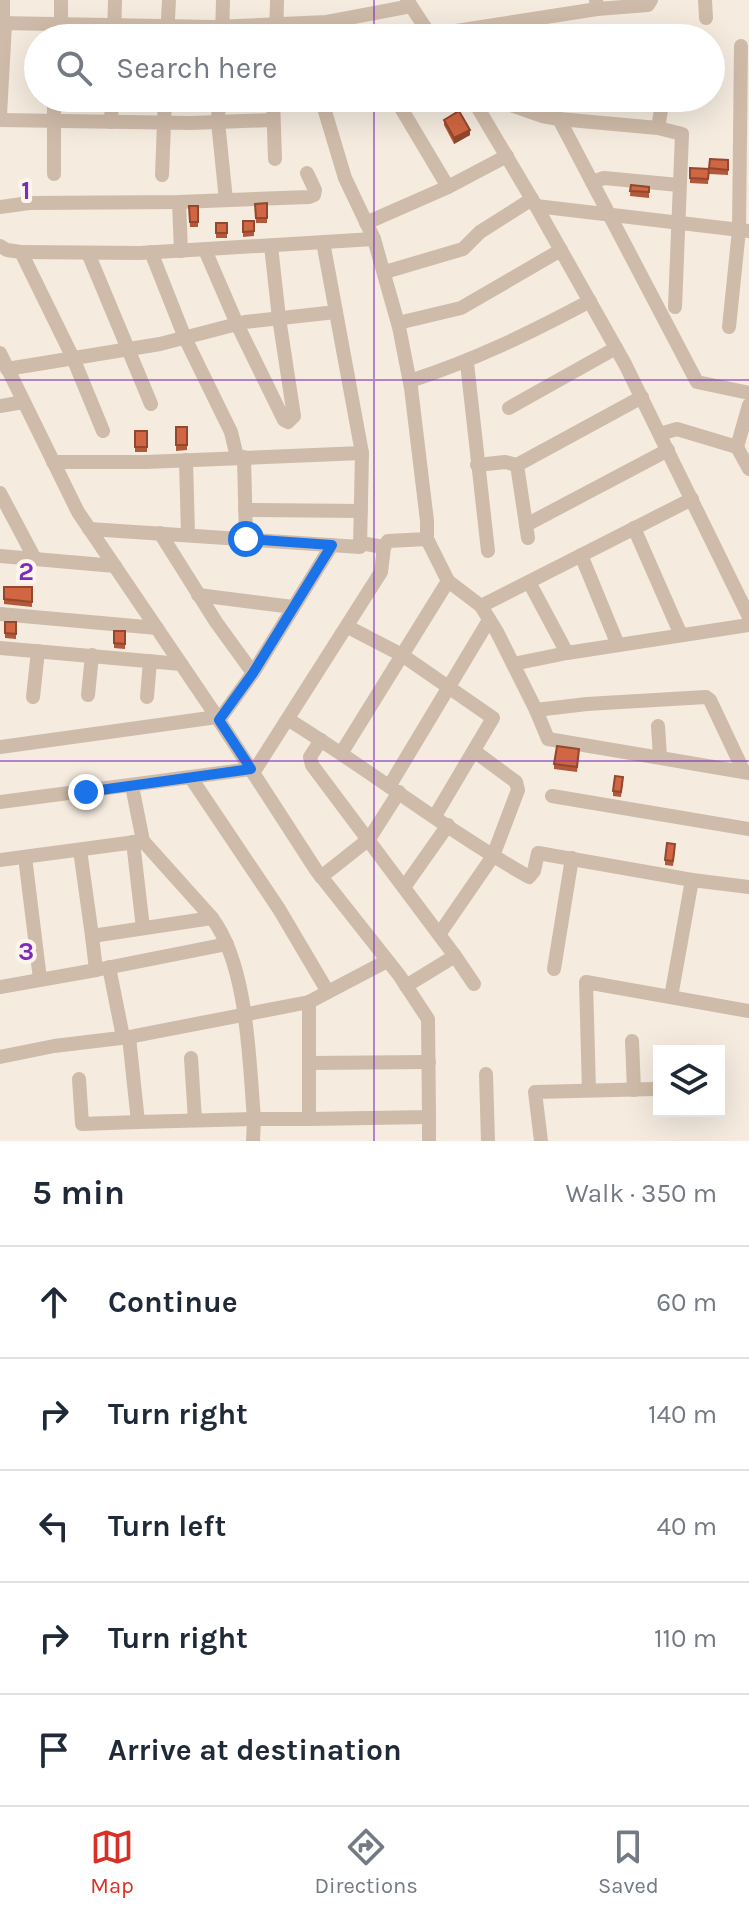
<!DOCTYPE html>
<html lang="en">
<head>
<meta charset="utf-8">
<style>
	body { margin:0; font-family:Karla,sans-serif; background:#f2f2f3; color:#1f2937 }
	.controls { position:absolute; right:24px; bottom:24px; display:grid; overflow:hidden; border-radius:0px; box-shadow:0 8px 32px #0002 }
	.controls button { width:72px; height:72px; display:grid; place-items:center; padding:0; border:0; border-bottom:2px solid #e0e1e3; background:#fff; color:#1f2937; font:40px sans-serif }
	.stop { position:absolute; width:24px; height:24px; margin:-18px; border:6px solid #1a73e8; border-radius:50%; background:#fff }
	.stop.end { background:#1a73e8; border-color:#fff; box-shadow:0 2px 8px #0008 }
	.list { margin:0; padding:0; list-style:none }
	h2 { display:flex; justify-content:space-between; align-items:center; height:104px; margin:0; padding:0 32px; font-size:34px }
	h2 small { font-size:26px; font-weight:400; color:#747a83 }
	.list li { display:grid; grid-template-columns:52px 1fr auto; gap:24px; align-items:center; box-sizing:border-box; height:112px; padding:0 32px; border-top:2px solid #e0e1e3 }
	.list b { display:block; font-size:30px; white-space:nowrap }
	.list em { font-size:26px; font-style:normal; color:#747a83 }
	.icon { flex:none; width:44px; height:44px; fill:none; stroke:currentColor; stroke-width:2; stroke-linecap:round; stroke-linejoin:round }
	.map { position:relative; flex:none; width:749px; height:1141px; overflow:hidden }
	.search { position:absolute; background:#fff; box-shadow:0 8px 32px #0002; left:24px; right:24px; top:24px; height:88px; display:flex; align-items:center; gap:20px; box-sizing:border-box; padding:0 28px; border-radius:44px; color:#747a83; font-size:30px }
	.sheet { height:664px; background:#fff }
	nav { display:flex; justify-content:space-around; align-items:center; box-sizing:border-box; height:112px; border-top:2px solid #e0e1e3; background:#fff; font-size:22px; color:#747a83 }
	nav a { display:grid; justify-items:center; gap:4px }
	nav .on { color:#d93025 }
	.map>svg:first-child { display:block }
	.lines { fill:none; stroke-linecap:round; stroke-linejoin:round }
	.minor { stroke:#cfbba9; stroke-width:14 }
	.wall { fill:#b35839 }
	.shaded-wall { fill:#92472e }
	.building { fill:#d06642; stroke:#92472e; stroke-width:2 }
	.route { stroke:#1a73e8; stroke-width:10 }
	.grid { fill:none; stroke:#7b2cbf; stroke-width:2; stroke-opacity:0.55 }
	.grid-label { font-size:26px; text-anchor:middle; font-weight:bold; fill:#7b2cbf; stroke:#fcf5ec; stroke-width:8; stroke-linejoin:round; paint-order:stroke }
</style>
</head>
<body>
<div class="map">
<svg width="749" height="1141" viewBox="0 0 749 1141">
	<rect width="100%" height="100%" fill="#f5ebdf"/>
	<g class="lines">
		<!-- minor -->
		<g class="minor">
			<path d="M407,0L432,38"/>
			<path d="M705,0L706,18"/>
			<path d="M597,9L648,5L651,0"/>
			<path d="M332,21V38"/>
			<path d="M0,23L214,27L327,22L411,6"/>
			<path d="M510,23L515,38"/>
			<path d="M3,24V0"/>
			<path d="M61,26V0"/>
			<path d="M430,35L597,9L596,0"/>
			<path d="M114,38L115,0"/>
			<path d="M167,38L169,0"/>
			<path d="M222,38L223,0"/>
			<path d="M276,38L277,0"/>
			<path d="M402,38L425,27"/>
			<path d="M54,98V174"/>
			<path d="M219,98L218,122L226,200"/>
			<path d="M273,98L275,159"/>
			<path d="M321,98L345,178L374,239L399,327L411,388L427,521V539L388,541L384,547"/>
			<path d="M395,98L448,187L507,156"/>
			<path d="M472,98L536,206L625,364L749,617"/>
			<path d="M491,98L542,116L559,119L697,382L749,393"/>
			<path d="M544,98L559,119L658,128L682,134L675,307"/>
			<path d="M0,115L5,24"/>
			<path d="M0,120L191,123L272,120"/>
			<path d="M111,122L112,98"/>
			<path d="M658,128L663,98"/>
			<path d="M162,175L165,98"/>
			<path d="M592,182L604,178L679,185"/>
			<path d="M179,202L181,251"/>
			<path d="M536,206L749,231"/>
			<path d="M0,207L29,203L179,202L309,197L314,195L315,190L307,173"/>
			<path d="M366,223L448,187"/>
			<path d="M0,246L7,250L21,252L73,358L103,431"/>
			<path d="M205,250L237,324L284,420L288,422L294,416L279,318L271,246"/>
			<path d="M21,252L140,253L374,239"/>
			<path d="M151,252L185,338L231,432L237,457"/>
			<path d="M88,253L151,404"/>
			<path d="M385,272L463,249L480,232L532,199"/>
			<path d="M398,323L461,308L561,250"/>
			<path d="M729,327L739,230L741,46"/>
			<path d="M0,353L78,512L217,717L316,870L399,975L428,1019L429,1117L309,1119"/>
			<path d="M467,363L488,551"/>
			<path d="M7,369L160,344L245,322L336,312L323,242"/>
			<path d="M410,381C477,359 528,334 590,301"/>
			<path d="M0,406L23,402"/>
			<path d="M509,408L616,348"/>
			<path d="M660,434L677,429L737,447L749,405"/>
			<path d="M737,447L749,469"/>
			<path d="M244,457L246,539"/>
			<path d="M186,460L188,535"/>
			<path d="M53,462H145L362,453"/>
			<path d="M477,465L505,462L517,465"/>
			<path d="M0,493L35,559"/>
			<path d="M245,510L361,511"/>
			<path d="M526,525L668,450"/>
			<path d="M634,528L681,635"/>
			<path d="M89,529L360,547L362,453L336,312"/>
			<path d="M160,533L216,622L253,673"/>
			<path d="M528,538L517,465L642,397"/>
			<path d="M581,555L618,645"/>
			<path d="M0,556L115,566"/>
			<path d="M448,581L481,606L497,632L536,710L587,704L706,697L710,700L744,772"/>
			<path d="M198,595L293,607"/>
			<path d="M481,606L692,499"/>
			<path d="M0,614L157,628"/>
			<path d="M348,627L402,655L493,718L435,816"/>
			<path d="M0,648L181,664"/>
			<path d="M567,653L749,625"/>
			<path d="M513,664L567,653L529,582"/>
			<path d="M88,695L92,655"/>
			<path d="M33,697L38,651"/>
			<path d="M147,697L150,661"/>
			<path d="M536,710L548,739L749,773"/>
			<path d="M219,720L253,673L332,545"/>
			<path d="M289,720C370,770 446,830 529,877L534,871L538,853L692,880L749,887"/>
			<path d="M658,726L660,757"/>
			<path d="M321,740L310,757L312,765L455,956L406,986"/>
			<path d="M0,747L217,717"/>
			<path d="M342,752L448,581L427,539"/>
			<path d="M253,773L381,572L384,547L360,543"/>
			<path d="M191,778L279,909L328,992"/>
			<path d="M390,785L489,620"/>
			<path d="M552,796L749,829"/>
			<path d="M0,802L251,769"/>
			<path d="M143,841L212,918"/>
			<path d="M133,842L143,928"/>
			<path d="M80,850L92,936L212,918C248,966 249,1060 254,1119L138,1122L129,1037"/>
			<path d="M25,857L40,979"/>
			<path d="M0,860L143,841L132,786"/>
			<path d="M321,877L369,839L399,792"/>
			<path d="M405,886L448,825"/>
			<path d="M440,933L493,856L518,790L516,782L474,751"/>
			<path d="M455,956L474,984"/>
			<path d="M109,967L123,1037"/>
			<path d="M554,969L572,858"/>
			<path d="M96,970L227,944"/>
			<path d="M0,987L96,970L92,936"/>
			<path d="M671,997L692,880"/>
			<path d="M632,1041L634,1090"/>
			<path d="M0,1057L54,1046L129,1037L309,1002L387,961"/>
			<path d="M191,1058L195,1120"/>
			<path d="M309,1063L429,1062"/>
			<path d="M486,1074L488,1141"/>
			<path d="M79,1079L82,1124L138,1122"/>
			<path d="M589,1090L586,982L749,1011"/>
			<path d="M253,1141L254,1119H309V1002"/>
			<path d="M429,1141V1117"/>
			<path d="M541,1141L535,1092L655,1089"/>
		</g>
	</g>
	<!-- wall -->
	<g class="wall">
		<path d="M444,120L470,135L454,144L444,125Z"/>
		<path d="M710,159L728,160V175L709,174Z"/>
		<path d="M690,168L709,169L708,184L690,183Z"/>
		<path d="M631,185L649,187V198L630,196Z"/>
		<path d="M267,203V223H256L255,204Z"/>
		<path d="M189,206H198V227H190Z"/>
		<path d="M243,221H254V236L243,237Z"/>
		<rect x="216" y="223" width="11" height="15"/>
		<path d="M176,427H187V450L176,451Z"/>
		<rect x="135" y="431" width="12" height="21"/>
		<path d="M4,587H32V607L4,604Z"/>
		<path d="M5,622H16V639L5,638Z"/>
		<path d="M114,631H125V649L114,648Z"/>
		<path d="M579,754L577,772L554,769V764Z"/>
		<path d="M623,782L621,797L613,796V791Z"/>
		<path d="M675,849L673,866L665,865V860Z"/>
	</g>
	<!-- shaded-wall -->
	<path class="shaded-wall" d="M470,130V135L454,144V138Z"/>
	<!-- building -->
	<g class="building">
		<path d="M459,111L470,130L454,138L444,120Z"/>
		<path d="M710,159L728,160V170L709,168Z"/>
		<path d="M690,168L709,169L708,179L690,178Z"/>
		<path d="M631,185L649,187V192L630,191Z"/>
		<path d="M267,203V218H256L255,204Z"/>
		<path d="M189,206H198V222H190Z"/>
		<path d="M243,221H254V231L243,232Z"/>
		<rect x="216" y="223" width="11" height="10"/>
		<rect x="176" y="427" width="11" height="18"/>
		<rect x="135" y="431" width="12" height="16"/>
		<path d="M4,587H32V602L4,599Z"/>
		<path d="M5,622H16V634L5,633Z"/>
		<path d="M114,631H125V644L114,643Z"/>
		<path d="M557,746L579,749L577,767L554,764Z"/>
		<path d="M615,776L623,777L621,792L613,791Z"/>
		<path d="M667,843L675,844L673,861L665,860Z"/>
	</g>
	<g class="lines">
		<!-- route -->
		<path class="route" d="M86,792L251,769L219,720L253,673L332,545L246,539"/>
	</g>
	<!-- grid -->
	<path class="grid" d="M374,0V38M374,98V1141M0,380H749M0,761H749"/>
	<g class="grid-label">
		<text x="26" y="199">1</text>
		<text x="26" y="580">2</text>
		<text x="26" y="960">3</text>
	</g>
</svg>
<div class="controls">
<button><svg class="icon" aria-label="layers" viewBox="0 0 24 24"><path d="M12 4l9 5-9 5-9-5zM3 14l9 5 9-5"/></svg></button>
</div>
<div class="stop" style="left:246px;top:539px"></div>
<div class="stop end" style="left:86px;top:792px"></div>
<div class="search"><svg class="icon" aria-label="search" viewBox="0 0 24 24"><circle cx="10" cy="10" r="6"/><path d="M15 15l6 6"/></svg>Search here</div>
</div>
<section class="sheet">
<h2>5 min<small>Walk · 350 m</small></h2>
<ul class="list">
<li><svg class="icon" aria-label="ahead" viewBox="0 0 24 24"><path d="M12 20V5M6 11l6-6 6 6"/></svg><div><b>Continue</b></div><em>60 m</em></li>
<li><svg class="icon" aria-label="right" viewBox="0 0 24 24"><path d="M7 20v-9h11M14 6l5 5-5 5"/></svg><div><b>Turn right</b></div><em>140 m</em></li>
<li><svg class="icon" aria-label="left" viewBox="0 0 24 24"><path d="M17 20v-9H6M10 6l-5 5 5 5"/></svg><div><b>Turn left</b></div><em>40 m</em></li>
<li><svg class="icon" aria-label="right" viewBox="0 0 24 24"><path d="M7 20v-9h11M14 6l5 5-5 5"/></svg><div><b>Turn right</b></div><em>110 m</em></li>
<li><svg class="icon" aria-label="arrive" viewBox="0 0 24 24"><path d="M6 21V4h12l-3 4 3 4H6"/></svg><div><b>Arrive at destination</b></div></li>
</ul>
</section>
<nav>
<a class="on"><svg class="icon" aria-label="map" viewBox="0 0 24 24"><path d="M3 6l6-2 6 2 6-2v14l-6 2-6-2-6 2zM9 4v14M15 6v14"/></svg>Map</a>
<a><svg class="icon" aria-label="directions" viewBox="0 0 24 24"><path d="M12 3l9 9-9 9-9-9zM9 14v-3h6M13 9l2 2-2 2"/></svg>Directions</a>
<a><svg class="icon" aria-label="saved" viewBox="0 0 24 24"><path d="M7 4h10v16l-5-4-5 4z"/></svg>Saved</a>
</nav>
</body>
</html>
